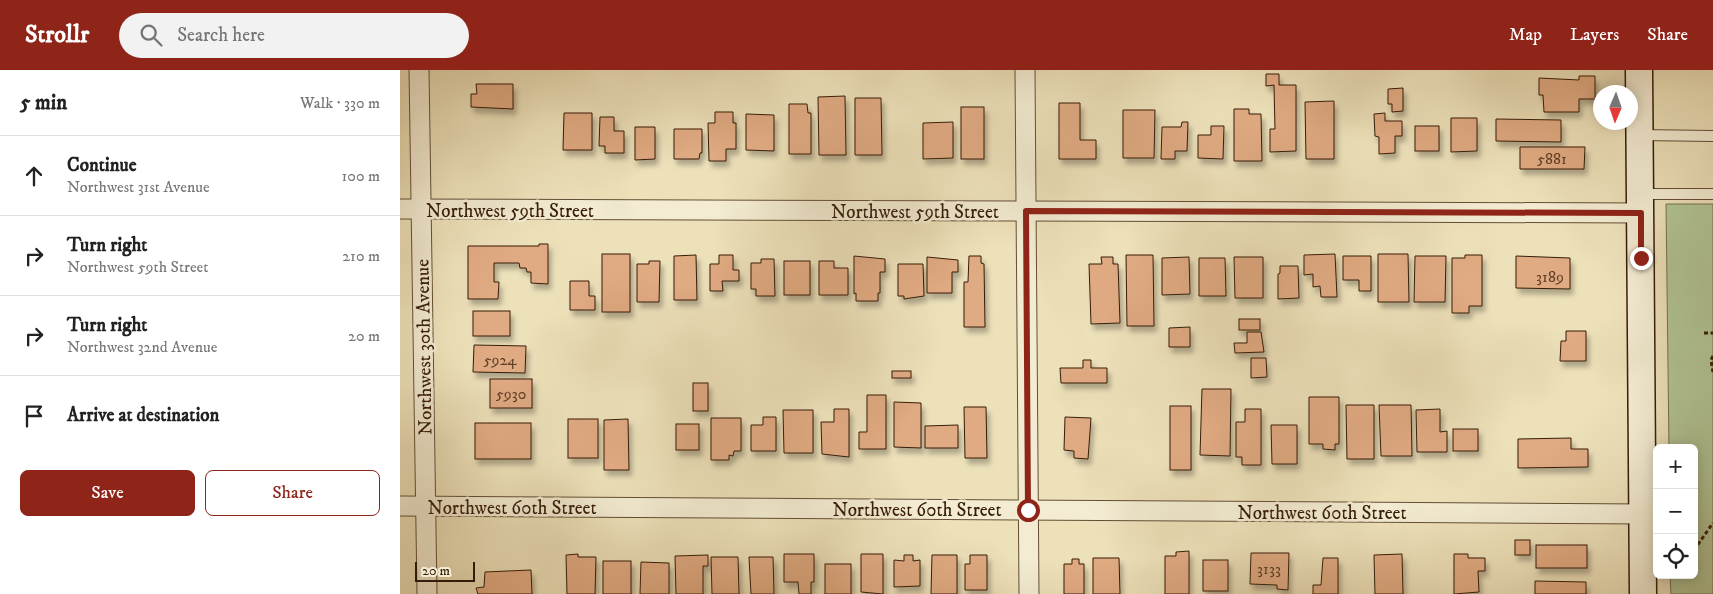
<!DOCTYPE html>
<html lang="en">
<head>
<meta charset="utf-8">
<style>
	body { margin:0; font-family:"IM FELL DW Pica",serif; background:#f2f2f2; color:#222 }
	.controls { position:absolute; right:15px; bottom:15px; display:grid; overflow:hidden; border-radius:8px; box-shadow:0 2px 12px #0003 }
	.controls button { width:45px; height:45px; display:grid; place-items:center; padding:0; border:0; border-bottom:1px solid #e0e0e0; background:#fff; color:#222; font:25px sans-serif }
	.compass { position:absolute; left:1193px; top:15px; width:45px; height:45px; border-radius:50%; background:#fff; box-shadow:0 2px 12px #0003; rotate:182deg }
	.scale { position:absolute; left:15px; bottom:12px; width:60px; box-sizing:border-box; padding-left:5px; border:2px solid #361d09; border-top:0; font-size:14px; line-height:18px; white-space:nowrap; color:#361d09; -webkit-text-stroke:4px #f3ecd2; paint-order:stroke }
	.stop { position:absolute; width:15px; height:15px; margin:-11px; border:4px solid #8f2418; border-radius:50%; background:#fff }
	.stop.end { background:#8f2418; border-color:#fff; box-shadow:0 1px 5px #0008 }
	.list { margin:0; padding:0; list-style:none }
	h2 { display:flex; justify-content:space-between; align-items:center; height:65px; margin:0; padding:0 20px; font-size:21px }
	h2 small { font-size:16px; font-weight:400; color:#767676 }
	.list li { display:grid; grid-template-columns:32px 1fr auto; gap:15px; align-items:center; box-sizing:border-box; height:80px; padding:0 20px; border-top:1px solid #e0e0e0 }
	.list b { display:block; font-size:19px; white-space:nowrap }
	.list p { margin:0; font-size:16px; white-space:nowrap; color:#767676 }
	.list em { font-size:16px; font-style:normal; color:#767676 }
	.actions { display:flex; gap:10px; padding:15px 20px }
	.actions a { flex:1; padding:11px 0; border:1px solid #8f2418; border-radius:8px; text-align:center; font-size:18px; color:#8f2418 }
	.actions .main { background:#8f2418; color:#fff }
	.icon { flex:none; width:28px; height:28px; fill:none; stroke:currentColor; stroke-width:2; stroke-linecap:round; stroke-linejoin:round }
	.map { position:relative; flex:none; width:1313px; height:524px; overflow:hidden }
	header { display:flex; align-items:center; gap:30px; box-sizing:border-box; height:70px; padding:0 25px; background:#8f2418; color:#fff }
	header strong { font-size:24px }
	nav { display:flex; gap:28px; margin-inline-start:auto; font-size:18px }
	.search { width:350px; height:45px; background:#f2f2f2; display:flex; align-items:center; gap:12px; box-sizing:border-box; padding:0 18px; border-radius:28px; color:#767676; font-size:19px }
	main { display:flex }
	aside { flex:1; background:#fff }
	.map>svg:first-child { display:block }
	.green { fill:#b1c495; stroke:#74704f }
	.building { fill:#e0aa82; stroke:#361d09; filter:url(#shadow) }
	.lines { fill:none; stroke-linecap:round; stroke-linejoin:round }
	.lane-casing { stroke:#644e35; stroke-width:12 }
	.street-casing { stroke:#644e35; stroke-width:21 }
	.secondary-casing { stroke:#361d09; stroke-width:29 }
	.path { stroke:#361d09; stroke-width:3; stroke-dasharray:4 2.5; stroke-linecap:butt }
	.lane { stroke:#f3ecd2; stroke-width:10 }
	.street { stroke:#f3ecd2; stroke-width:19 }
	.secondary { stroke:#f3ecd2; stroke-width:26 }
	.route { stroke:#8f2418; stroke-width:6 }
	.labels { text-anchor:middle; stroke-width:5; stroke-linejoin:round; paint-order:stroke }
	.number-label { font-size:16px; fill:#604027 }
	.street-label { font-size:19px; fill:#361d09; stroke:#f3ecd2 }
</style>
</head>
<body>
<header>
<strong>Strollr</strong>
<div class="search"><svg class="icon" aria-label="search" viewBox="0 0 24 24"><circle cx="10" cy="10" r="6"/><path d="M15 15l6 6"/></svg>Search here</div>
<nav><a>Map</a><a>Layers</a><a>Share</a></nav>
</header>
<main>
<aside>
<h2>5 min<small>Walk · 330 m</small></h2>
<ul class="list">
<li><svg class="icon" aria-label="ahead" viewBox="0 0 24 24"><path d="M12 20V5M6 11l6-6 6 6"/></svg><div><b>Continue</b><p>Northwest 31st Avenue</p></div><em>100 m</em></li>
<li><svg class="icon" aria-label="right" viewBox="0 0 24 24"><path d="M7 20v-9h11M14 6l5 5-5 5"/></svg><div><b>Turn right</b><p>Northwest 59th Street</p></div><em>210 m</em></li>
<li><svg class="icon" aria-label="right" viewBox="0 0 24 24"><path d="M7 20v-9h11M14 6l5 5-5 5"/></svg><div><b>Turn right</b><p>Northwest 32nd Avenue</p></div><em>20 m</em></li>
<li><svg class="icon" aria-label="arrive" viewBox="0 0 24 24"><path d="M6 21V4h12l-3 4 3 4H6"/></svg><div><b>Arrive at destination</b></div></li>
</ul>
<div class="actions"><a class="main">Save</a><a>Share</a></div>
</aside>
<div class="map">
<svg width="1313" height="524" viewBox="0 0 1313 524">
	<defs>
		<filter id="shadow"><feDropShadow dx="3" dy="5.5" stdDeviation="2.5" flood-color="#0004"/></filter>
	</defs>
	<rect width="100%" height="100%" fill="#ede1ba"/>
	<filter id="stains"><feTurbulence type="fractalNoise" baseFrequency=".004" numOctaves="4"/><feColorMatrix values="0 0 0 0 .2 0 0 0 0 .09 0 0 0 0 .02 0 0 0 .5 -.17"/></filter>
	<radialGradient id="worn" r=".72"><stop offset=".6" stop-color="#630" stop-opacity="0"/><stop offset="1" stop-color="#630" stop-opacity=".3"/></radialGradient>
	<!-- green -->
	<path class="green" d="M1266,134H1313V524H1271L1270,505H1294V378H1269Z"/>
	<!-- building -->
	<g class="building">
		<path d="M866,4H879V15H896V81L870,82V59H875L874,15L866,16Z"/>
		<path d="M1179,6H1195V29H1179V42H1144L1143,25H1139V8L1179,10Z"/>
		<path d="M76,14H113V39L71,37V24H77Z"/>
		<path d="M1003,18V41L992,42V34H988V19Z"/>
		<path d="M445,26L446,85H419L418,27Z"/>
		<path d="M455,28H481L482,85H455Z"/>
		<path d="M934,31V89H906L905,32Z"/>
		<path d="M659,33H680V70H696V89H659Z"/>
		<path d="M389,34H407L408,43H411V84H389Z"/>
		<rect x="561" y="37" width="23" height="52"/>
		<path d="M834,39H849V44H861L862,91H834Z"/>
		<path d="M723,40H755L754,88H723Z"/>
		<path d="M315,42H333V53H336V79H326V91H309L308,53H315Z"/>
		<path d="M164,43H192V80H163Z"/>
		<path d="M985,43V51H1002V66H995V83L979,84V67L975,66L974,44Z"/>
		<path d="M346,44L374,45V81L346,80Z"/>
		<path d="M200,47H214V61H224V83H205V76H199Z"/>
		<path d="M1051,48H1077V81L1051,82Z"/>
		<path d="M1096,49L1161,50V72L1096,71Z"/>
		<path d="M553,52V88L523,89V53Z"/>
		<path d="M782,52H788L787,81H775V89H761L762,57H781Z"/>
		<path d="M811,56H824L823,89L798,88V65H811Z"/>
		<rect x="1015" y="56" width="24" height="25"/>
		<path d="M235,57H255V89L235,90Z"/>
		<path d="M274,59H302V83H300L299,89H274Z"/>
		<path d="M1120,77H1185L1184,99H1120Z"/>
		<path d="M139,174H148V214L131,213V202H127L126,198H120L119,193H94V212H99L98,229H68V176H139Z"/>
		<rect x="202" y="184" width="28" height="58"/>
		<path d="M935,184L937,227H921L920,216L913,217V204L904,205V185Z"/>
		<path d="M978,184H1008L1009,232H978Z"/>
		<path d="M296,185L297,230H274V186Z"/>
		<path d="M319,185H333V200H339V211H322L323,221H310V194H319Z"/>
		<path d="M726,185H753L754,256H727Z"/>
		<path d="M1065,185H1082V236H1069V243H1052V188H1065Z"/>
		<path d="M454,186L485,189V202H480V223H478V231H456V223L454,224Z"/>
		<path d="M569,186H581V193L584,194L585,257H564V212H568Z"/>
		<path d="M943,186H971V221H959V210H943Z"/>
		<path d="M1015,186H1046L1045,232H1014Z"/>
		<path d="M1116,186L1170,188V219L1116,218Z"/>
		<path d="M527,187L558,190V202H552V223H527Z"/>
		<path d="M701,187H713V194H718L720,253L691,254L689,194H702Z"/>
		<path d="M789,187L790,224L762,225V188Z"/>
		<path d="M834,187H863V228H835Z"/>
		<path d="M799,188H825L826,226H799Z"/>
		<path d="M361,189H374L375,226H356V219H351V193H361Z"/>
		<path d="M249,191H260L259,232H237V194H249Z"/>
		<rect x="384" y="191" width="26" height="34"/>
		<path d="M419,191H434V198H448V225H419Z"/>
		<path d="M498,194H523L524,226L504,229V226H498Z"/>
		<path d="M880,196H898L899,228L878,229V204L880,203Z"/>
		<path d="M170,211H189V226H195V240H170Z"/>
		<rect x="73" y="241" width="37" height="25"/>
		<rect x="839" y="249" width="21" height="11"/>
		<path d="M790,257V277H769V258Z"/>
		<path d="M1166,261H1186V291H1160L1161,271H1166Z"/>
		<path d="M847,262H861L864,282L835,283L834,273H847Z"/>
		<path d="M74,275L126,276L125,303L73,302Z"/>
		<path d="M851,288H866L867,307L851,308Z"/>
		<path d="M683,290H691V298H707V313H661L660,298H683Z"/>
		<rect x="492" y="301" width="19" height="7"/>
		<rect x="90" y="309" width="42" height="29"/>
		<rect x="293" y="313" width="15" height="28"/>
		<path d="M802,319H831L830,386L800,385Z"/>
		<path d="M467,325H486V379H459V362H467Z"/>
		<path d="M909,327H939V374H935V380L923,379V374H909Z"/>
		<path d="M494,332L521,333V378L494,377Z"/>
		<path d="M946,335H974V389H947Z"/>
		<path d="M979,335H1011L1012,386H981Z"/>
		<rect x="770" y="336" width="21" height="64"/>
		<path d="M564,337H586L587,388H565Z"/>
		<path d="M434,339H449V387L422,384L421,352H434Z"/>
		<path d="M845,339H861V395H842V387H836V352H845Z"/>
		<path d="M1040,339V362L1047,361V382H1017L1016,340Z"/>
		<path d="M383,340H413V383H384Z"/>
		<path d="M363,347H376V381H351V355H363Z"/>
		<path d="M665,347L691,348L688,389L674,388V381L664,380Z"/>
		<path d="M311,348H341V381H334L333,386L329,385V390H311Z"/>
		<rect x="168" y="349" width="30" height="39"/>
		<path d="M228,349L229,400H204V350Z"/>
		<rect x="75" y="353" width="56" height="36"/>
		<rect x="276" y="354" width="23" height="26"/>
		<path d="M558,355V378H525V356Z"/>
		<path d="M871,355H897V394H872Z"/>
		<rect x="1053" y="359" width="25" height="22"/>
		<path d="M1171,368V379H1188V397L1118,398V369Z"/>
		<rect x="1115" y="470" width="15" height="15"/>
		<rect x="1136" y="475" width="51" height="23"/>
		<path d="M789,481V524H765V486H776V482Z"/>
		<path d="M851,483H889L888,520L877,519V515L850,514Z"/>
		<path d="M178,484V487H196L195,524H167L166,485Z"/>
		<path d="M384,484H414V512H411V524H399L398,512H384Z"/>
		<path d="M461,484H483V524L461,522Z"/>
		<path d="M1002,484L1003,524H975L974,485Z"/>
		<path d="M1054,484H1068V488H1085V501H1078L1079,522L1054,524Z"/>
		<path d="M308,485V496H303V524H276L275,486Z"/>
		<path d="M504,485H513V491L520,490V516L494,517V490L504,491Z"/>
		<path d="M532,485H557V524H531Z"/>
		<path d="M570,485H587V520H565V494H570Z"/>
		<path d="M311,487H338L339,524H312Z"/>
		<path d="M349,487H373L374,524H351Z"/>
		<path d="M693,488H719L720,524H693Z"/>
		<path d="M923,488H938V524H913V515H921Z"/>
		<path d="M672,489H679V494H684V524H664V494H672Z"/>
		<rect x="803" y="490" width="25" height="31"/>
		<rect x="203" y="491" width="28" height="33"/>
		<path d="M241,492L269,493V524H240Z"/>
		<rect x="425" y="494" width="26" height="30"/>
		<path d="M131,500L132,524H78L76,518L84,517L85,502Z"/>
		<path d="M1135,511L1186,512V524H1135Z"/>
	</g>
	<g class="lines">
		<defs>
			<g id="lane">
				<path d="M1240,65L1313,66"/>
				<path d="M1242,124H1313"/>
			</g>
			<g id="street">
				<path d="M19,0L27,524"/>
				<path d="M625,0L629,524"/>
				<path d="M0,139L1241,143"/>
				<path d="M0,436L1244,444"/>
			</g>
			<path id="secondary" d="M1239,0L1243,524"/>
		</defs>
		<!-- lane casing -->
		<use href="#lane" class="lane-casing"/>
		<!-- street casing -->
		<use href="#street" class="street-casing"/>
		<!-- secondary casing -->
		<use href="#secondary" class="secondary-casing"/>
		<!-- path -->
		<g class="path">
			<path d="M1304,263H1313"/>
			<path d="M1313,286L1311,290L1313,302"/>
			<path d="M1294,480L1313,453"/>
		</g>
		<!-- lane -->
		<use href="#lane" class="lane"/>
		<!-- street -->
		<use href="#street" class="street"/>
		<!-- secondary -->
		<use href="#secondary" class="secondary"/>
	</g>
	<g class="lines">
		<!-- route -->
		<path class="route" d="M628,440L626,141L1241,143V188"/>
	</g>
	<g class="labels">
		<!-- number labels -->
		<g class="number-label">
			<text x="1152" y="94">5881</text>
			<text x="1150" y="212">3189</text>
			<text x="100" y="295">5924</text>
			<text x="111" y="329">5930</text>
			<text x="869" y="504">3133</text>
		</g>
		<!-- street labels -->
		<g class="street-label">
			<text x="110" y="147">Northwest 59th Street</text>
			<text x="515" y="148">Northwest 59th Street</text>
			<text transform="translate(23 277) rotate(-91)" y="7">Northwest 30th Avenue</text>
			<text x="112" y="444">Northwest 60th Street</text>
			<text x="517" y="446">Northwest 60th Street</text>
			<text x="922" y="449">Northwest 60th Street</text>
		</g>
	</g>
	<rect width="100%" height="100%" filter="url(#stains)"/>
	<rect width="100%" height="100%" fill="url(#worn)"/>
</svg>
<div class="controls">
<button>+</button>
<button>−</button>
<button><svg class="icon" aria-label="locate" viewBox="0 0 24 24"><circle cx="12" cy="12" r="6"/><path d="M12 2v4M12 18v4M2 12h4M18 12h4"/></svg></button>
</div>
<svg class="compass" viewBox="-18 -18 36 36"><path d="M0-13l5 13h-10z" fill="#e53935"/><path d="M0 13l5-13h-10z" fill="#767676"/></svg>
<div class="scale">20 m</div>
<div class="stop" style="left:628px;top:440px"></div>
<div class="stop end" style="left:1241px;top:188px"></div>
</div>
</main>
</body>
</html>
